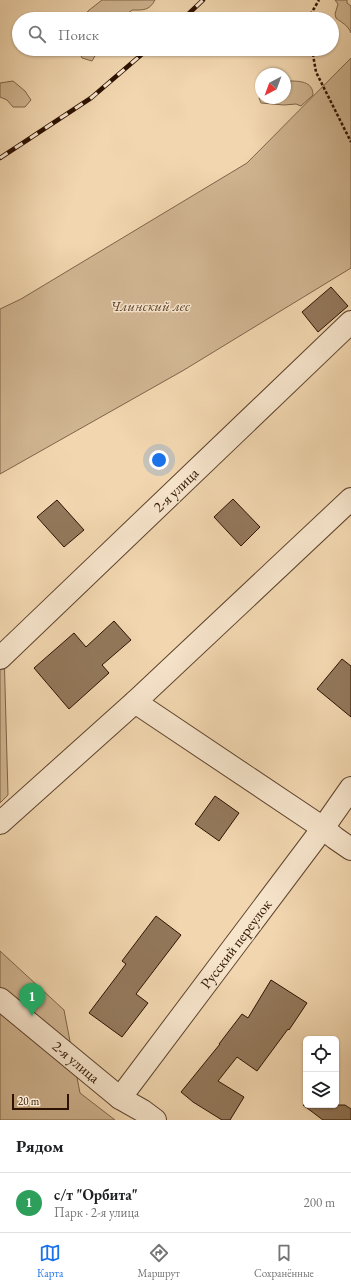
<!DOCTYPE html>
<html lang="ru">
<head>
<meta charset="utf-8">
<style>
	body { margin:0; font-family:"EB Garamond",serif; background:#f6f6f6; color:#202124 }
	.controls { position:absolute; right:12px; bottom:12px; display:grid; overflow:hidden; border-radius:6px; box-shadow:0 1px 3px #0004 }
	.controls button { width:36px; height:36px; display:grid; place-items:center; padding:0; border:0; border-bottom:1px solid #e0e0e0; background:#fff; color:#202124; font:20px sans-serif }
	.compass { position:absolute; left:255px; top:68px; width:36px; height:36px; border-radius:50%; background:#fff; box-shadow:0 1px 3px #0004; rotate:221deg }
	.scale { position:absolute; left:12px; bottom:10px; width:57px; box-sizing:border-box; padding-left:4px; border:2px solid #2d1201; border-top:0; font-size:11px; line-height:14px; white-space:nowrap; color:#2d1201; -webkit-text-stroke:3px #f6e4cb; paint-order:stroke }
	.you { position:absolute; left:159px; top:460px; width:14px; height:14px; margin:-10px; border:3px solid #fff; border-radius:50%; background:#1a73e8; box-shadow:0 0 0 6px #1a73e833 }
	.badge { display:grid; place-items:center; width:26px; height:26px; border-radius:50%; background:#1a73e8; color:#fff; font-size:13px; font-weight:700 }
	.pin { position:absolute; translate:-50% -33px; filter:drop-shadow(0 1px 2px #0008) }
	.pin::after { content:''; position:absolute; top:21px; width:14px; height:12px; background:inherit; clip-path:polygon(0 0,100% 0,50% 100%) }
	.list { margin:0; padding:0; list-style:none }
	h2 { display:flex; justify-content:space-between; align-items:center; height:52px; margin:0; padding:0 16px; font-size:17px }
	h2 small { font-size:13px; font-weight:400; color:#757577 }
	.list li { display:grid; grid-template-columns:26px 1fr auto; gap:12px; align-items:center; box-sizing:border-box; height:60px; padding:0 16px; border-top:1px solid #e0e0e0 }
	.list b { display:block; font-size:15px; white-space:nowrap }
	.list p { margin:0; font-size:13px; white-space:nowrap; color:#757577 }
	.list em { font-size:13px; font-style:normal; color:#757577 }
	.icon { flex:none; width:22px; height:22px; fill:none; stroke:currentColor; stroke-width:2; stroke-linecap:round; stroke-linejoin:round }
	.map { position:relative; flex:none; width:351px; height:1120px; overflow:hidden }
	.search { position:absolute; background:#fff; box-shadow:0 1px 3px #0004; left:12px; right:12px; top:12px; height:44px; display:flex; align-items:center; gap:10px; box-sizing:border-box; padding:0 14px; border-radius:22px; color:#757577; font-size:15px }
	.sheet { height:112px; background:#fff }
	nav { display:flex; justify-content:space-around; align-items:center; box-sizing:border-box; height:56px; border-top:1px solid #e0e0e0; background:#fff; font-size:11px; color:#757577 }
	nav a { display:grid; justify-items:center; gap:2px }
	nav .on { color:#1a73e8 }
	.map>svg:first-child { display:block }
	.green { fill:#d0b591; stroke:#7e6449 }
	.building { fill:#93785b; stroke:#2d1201 }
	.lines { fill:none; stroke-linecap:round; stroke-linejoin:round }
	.street-casing { stroke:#5e432c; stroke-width:24 }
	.path { stroke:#2d1201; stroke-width:2.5; stroke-dasharray:3 2; stroke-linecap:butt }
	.street { stroke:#f6e4cb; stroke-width:22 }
	.rail-casing { stroke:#2d1201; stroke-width:4.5 }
	.rail { stroke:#f6e4cb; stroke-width:3; stroke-dasharray:9; stroke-linecap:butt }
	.labels { text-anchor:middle; stroke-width:3; stroke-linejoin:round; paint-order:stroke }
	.park-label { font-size:15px; font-style:italic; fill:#5e432c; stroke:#f6e4cb }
	.street-label { font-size:15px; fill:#2d1201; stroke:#f6e4cb }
</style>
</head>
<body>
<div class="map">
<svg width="351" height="1120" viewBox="0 0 351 1120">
	<rect width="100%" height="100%" fill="#f1d6af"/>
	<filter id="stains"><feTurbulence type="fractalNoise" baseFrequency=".005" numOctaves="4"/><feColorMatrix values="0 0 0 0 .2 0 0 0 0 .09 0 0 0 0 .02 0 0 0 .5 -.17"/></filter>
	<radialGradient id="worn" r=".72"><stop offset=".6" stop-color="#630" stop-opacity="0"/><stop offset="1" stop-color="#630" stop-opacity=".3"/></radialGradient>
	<!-- green -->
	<g class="green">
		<path d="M102,0H155C149,11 143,10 132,10L121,19H83L88,11Z"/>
		<path d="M335,0H347V3L351,6V33C348,25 342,23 336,18L335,14L338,4Z"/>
		<path d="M78,49H99L92,61L82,58Z"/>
		<path d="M351,58V268L184,370L0,474V309L21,299L247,163Z"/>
		<path d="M13,81L25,91L31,100L25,107H13L7,100L0,97V83Z"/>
		<path d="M288,81C299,81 313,81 313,95L301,106L296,104L284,105L261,103L259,98L261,95V98H285V82Z"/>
		<path d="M0,643L4,649L8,795L0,803Z"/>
		<path d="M0,951L64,1010L80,1093L115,1120H0Z"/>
	</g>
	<!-- building -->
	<g class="building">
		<path d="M331,287L348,306L318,332L302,312Z"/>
		<path d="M233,499L260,527L241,546L214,517Z"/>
		<path d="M57,500L84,530L64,547L37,517Z"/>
		<path d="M114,621L131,640L102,665L109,673L69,709L34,668L74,633L86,647Z"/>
		<path d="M342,659L351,666V717L317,689Z"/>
		<path d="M215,796L239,813L219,841L195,824Z"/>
		<path d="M156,916L181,935L136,994L148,1003L122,1037L89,1013L126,964L122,961Z"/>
		<path d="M271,980L307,1003L289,1030L288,1029L257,1071L237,1057L218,1081L244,1097L230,1120H222L193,1102L181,1092L220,1044H219L242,1014L248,1018Z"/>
		<path d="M303,1105H345L351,1109V1120H323Z"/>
	</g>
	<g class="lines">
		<defs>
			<g id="street">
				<path d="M0,658L351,322"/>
				<path d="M135,702L323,828L335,838L351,849"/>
				<path d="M0,823L135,702L351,499"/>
				<path d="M0,999L120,1098L143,1111L155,1120"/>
				<path d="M120,1098L323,828L351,788"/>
			</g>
		</defs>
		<!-- street casing -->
		<use href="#street" class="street-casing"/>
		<!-- path -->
		<g class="path">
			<path d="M309,19V17L319,0"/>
			<path d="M312,49L316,72L351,142"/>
		</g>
		<!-- street -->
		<use href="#street" class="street"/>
		<defs>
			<g id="rail">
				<path d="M183,19L203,0"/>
				<path d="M0,158L91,98L148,49"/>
			</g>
		</defs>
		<!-- rail casing -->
		<use href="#rail" class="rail-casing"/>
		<!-- rail -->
		<use href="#rail" class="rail"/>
	</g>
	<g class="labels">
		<!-- park labels -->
		<g class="park-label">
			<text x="150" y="311">Члинский лес</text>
		</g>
		<!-- street labels -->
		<g class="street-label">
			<text transform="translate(176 490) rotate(-44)" y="5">2-я улица</text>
			<text transform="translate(236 944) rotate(-53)" y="5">Русский переулок</text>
			<text transform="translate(76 1062) rotate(40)" y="5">2-я улица</text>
		</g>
	</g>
	<rect width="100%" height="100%" filter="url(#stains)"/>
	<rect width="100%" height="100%" fill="url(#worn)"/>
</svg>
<div class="controls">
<button><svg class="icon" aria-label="locate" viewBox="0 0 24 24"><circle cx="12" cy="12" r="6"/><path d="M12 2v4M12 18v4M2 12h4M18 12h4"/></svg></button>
<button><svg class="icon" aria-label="layers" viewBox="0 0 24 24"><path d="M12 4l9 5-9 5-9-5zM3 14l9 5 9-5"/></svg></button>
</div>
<svg class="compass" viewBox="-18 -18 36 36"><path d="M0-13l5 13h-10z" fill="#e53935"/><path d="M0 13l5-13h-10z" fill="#757577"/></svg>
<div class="scale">20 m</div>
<div class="you"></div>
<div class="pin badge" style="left:32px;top:1016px;background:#2e9e5b">1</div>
<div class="search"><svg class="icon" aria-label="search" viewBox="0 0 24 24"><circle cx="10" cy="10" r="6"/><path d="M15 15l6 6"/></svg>Поиск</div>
</div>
<section class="sheet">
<h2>Рядом<small></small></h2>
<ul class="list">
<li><span class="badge" style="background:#2e9e5b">1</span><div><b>с/т &quot;Орбита&quot;</b><p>Парк · 2-я улица</p></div><em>200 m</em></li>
</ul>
</section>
<nav>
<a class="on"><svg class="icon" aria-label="map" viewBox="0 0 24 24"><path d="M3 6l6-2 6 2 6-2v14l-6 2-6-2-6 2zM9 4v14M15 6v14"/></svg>Карта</a>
<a><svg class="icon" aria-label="directions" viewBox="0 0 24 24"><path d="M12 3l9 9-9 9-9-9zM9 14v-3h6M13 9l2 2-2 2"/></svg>Маршрут</a>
<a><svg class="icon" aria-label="saved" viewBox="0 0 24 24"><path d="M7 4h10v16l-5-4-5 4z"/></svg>Сохранённые</a>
</nav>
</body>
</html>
